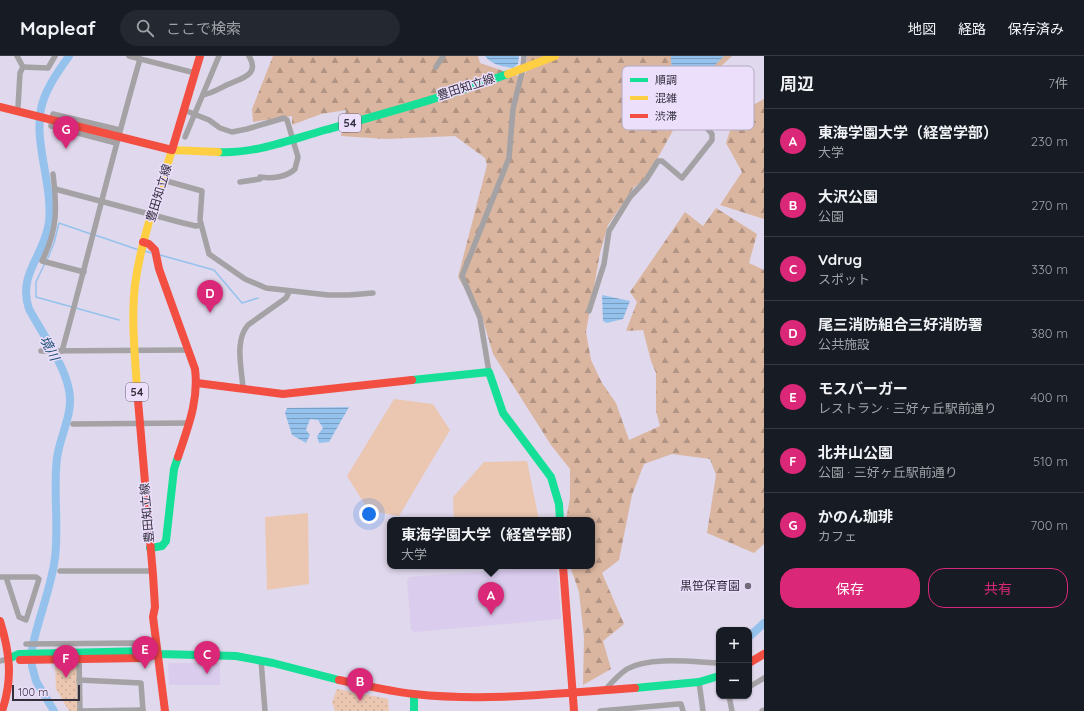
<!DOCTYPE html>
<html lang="ja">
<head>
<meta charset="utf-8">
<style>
	body { margin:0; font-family:Quicksand,"Noto Sans JP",sans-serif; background:#242831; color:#f1f3f6 }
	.controls { position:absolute; right:12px; bottom:12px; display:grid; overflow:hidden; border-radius:8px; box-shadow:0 1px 3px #0004 }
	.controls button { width:36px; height:36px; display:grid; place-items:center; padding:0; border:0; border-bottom:1px solid #363941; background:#171b24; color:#f1f3f6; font:20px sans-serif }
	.scale { position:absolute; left:12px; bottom:10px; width:68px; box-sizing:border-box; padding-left:4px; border:2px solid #352f3d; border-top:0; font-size:11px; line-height:14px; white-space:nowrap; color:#352f3d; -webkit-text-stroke:3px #ebdffc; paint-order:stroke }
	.you { position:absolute; left:369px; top:458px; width:14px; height:14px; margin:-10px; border:3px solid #fff; border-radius:50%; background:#1a73e8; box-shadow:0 0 0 6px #1a73e833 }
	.badge { display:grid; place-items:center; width:26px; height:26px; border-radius:50%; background:#db2777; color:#fff; font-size:13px; font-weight:700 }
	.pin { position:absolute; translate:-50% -33px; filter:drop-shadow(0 1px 2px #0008) }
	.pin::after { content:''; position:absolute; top:21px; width:14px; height:12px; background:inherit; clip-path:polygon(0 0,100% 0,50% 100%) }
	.popup { position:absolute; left:387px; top:461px; width:208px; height:52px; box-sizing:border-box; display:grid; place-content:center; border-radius:8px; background:#171b24; filter:drop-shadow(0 1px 3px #0005); font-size:13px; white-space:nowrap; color:#9ea1a6 }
	.popup b { font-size:15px; color:#f1f3f6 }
	.popup::after { content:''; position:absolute; left:50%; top:100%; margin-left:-8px; border:8px solid transparent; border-top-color:#171b24 }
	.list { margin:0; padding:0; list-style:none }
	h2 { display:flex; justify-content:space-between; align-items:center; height:52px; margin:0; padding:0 16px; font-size:17px }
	h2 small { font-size:13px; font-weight:400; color:#9ea1a6 }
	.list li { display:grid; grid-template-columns:26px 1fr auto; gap:12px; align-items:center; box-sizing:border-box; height:64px; padding:0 16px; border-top:1px solid #363941 }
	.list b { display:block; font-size:15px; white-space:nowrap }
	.list p { margin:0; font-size:13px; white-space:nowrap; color:#9ea1a6 }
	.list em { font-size:13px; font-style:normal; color:#9ea1a6 }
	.actions { display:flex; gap:8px; padding:12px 16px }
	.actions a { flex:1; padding:9px 0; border:1px solid #db2777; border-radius:16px; text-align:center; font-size:14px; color:#db2777 }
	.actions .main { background:#db2777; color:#fff }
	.icon { flex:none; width:22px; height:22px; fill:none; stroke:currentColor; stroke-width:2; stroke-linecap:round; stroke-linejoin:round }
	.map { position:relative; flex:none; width:764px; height:655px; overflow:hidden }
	header { display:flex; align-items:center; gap:24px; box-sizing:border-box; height:56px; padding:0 20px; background:#171b24; border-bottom:1px solid #363941 }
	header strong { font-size:19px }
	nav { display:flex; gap:22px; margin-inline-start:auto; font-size:14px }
	.search { width:280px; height:36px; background:#242831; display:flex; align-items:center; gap:10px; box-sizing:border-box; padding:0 14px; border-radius:22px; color:#9ea1a6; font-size:15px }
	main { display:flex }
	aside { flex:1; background:#171b24 }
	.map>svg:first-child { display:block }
	.built { fill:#dacced }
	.grass { fill:#ebc7b2 }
	.forest { fill:url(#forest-firs) }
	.park { fill:url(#park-dots) }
	.water { fill:url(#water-rules) }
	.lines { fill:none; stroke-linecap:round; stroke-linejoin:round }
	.stream { stroke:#95c2ed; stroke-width:1.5 }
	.river { stroke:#95c2ed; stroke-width:8 }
	.street { stroke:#a4a2a4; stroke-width:5.5 }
	.fast { stroke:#16e098; stroke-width:8 }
	.slow { stroke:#ffcf43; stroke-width:8 }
	.jam { stroke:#f24e42; stroke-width:8 }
	.poi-dot { fill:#716a7a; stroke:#ebdffc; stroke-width:1.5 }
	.labels { text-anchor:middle; stroke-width:3; stroke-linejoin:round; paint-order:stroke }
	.shield { fill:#ebdffc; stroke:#6c6476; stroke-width:1 }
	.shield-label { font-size:11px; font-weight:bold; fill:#352f3d }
	.street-label { font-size:12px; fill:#352f3d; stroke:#ebdffc }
	.poi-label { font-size:12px; fill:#352f3d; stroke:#ebdffc; text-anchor:end }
	.water-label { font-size:13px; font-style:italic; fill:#215175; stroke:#ebdffc }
	.key { fill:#ebdffc; stroke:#b4aac3; stroke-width:1 }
	.key-label { font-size:11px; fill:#352f3d }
</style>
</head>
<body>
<header>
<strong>Mapleaf</strong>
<div class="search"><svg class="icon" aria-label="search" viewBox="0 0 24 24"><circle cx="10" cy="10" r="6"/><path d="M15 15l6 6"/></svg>ここで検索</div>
<nav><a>地図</a><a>経路</a><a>保存済み</a></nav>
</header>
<main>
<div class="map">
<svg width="764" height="655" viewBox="0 0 764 655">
	<defs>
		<pattern id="forest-firs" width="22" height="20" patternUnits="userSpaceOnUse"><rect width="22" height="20" fill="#dab6a0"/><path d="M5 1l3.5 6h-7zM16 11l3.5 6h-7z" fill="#b29484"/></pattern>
		<pattern id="park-dots" width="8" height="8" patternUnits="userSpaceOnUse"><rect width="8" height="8" fill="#ebc7b2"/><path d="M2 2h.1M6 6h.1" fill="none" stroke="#caab9a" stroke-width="1.8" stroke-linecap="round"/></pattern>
		<pattern id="water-rules" width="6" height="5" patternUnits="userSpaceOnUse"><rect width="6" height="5" fill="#95c2ed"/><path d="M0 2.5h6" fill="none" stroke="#7a9ec1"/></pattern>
	</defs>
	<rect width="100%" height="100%" fill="#e0d8ec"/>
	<!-- built -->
	<g class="built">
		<path d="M557,510L561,563L414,576L411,574L407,524L409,521Z"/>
		<path d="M168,607H220V629H169Z"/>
	</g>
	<!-- grass -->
	<g class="grass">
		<path d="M394,343L433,348L450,374L399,460L369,455L347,420Z"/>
		<path d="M527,405L539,464H454L453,441L484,406Z"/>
		<path d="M308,457L309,528L267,534L265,461Z"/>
	</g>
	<!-- forest -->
	<g class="forest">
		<path d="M273,0H478L480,7L518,20L526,17L527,0H671L672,21L684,39L697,35L718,0H732L717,14L712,36L691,47L676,48V69L646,123L634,131L608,169L600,197L586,276L591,304L602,327L616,347L629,384L660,370L656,355V317L651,305L643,274L626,275L637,246L630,236L685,156L703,170L716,152L757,178L749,207L764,214V488L754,497L707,477L716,419L710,403L672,398L644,408L632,439L619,504L602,517L624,568L603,585L611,613L583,629L584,581L579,536L570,510H592V464H566L570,442V413L551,389L493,298L483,264L458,221L487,109L485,102L455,80L386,83L341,80L346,54L321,58L292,69V60L253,66L252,53Z"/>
		<path d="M764,43V163L720,149L742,116L726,87L735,59Z"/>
	</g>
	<!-- park -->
	<g class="park">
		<path d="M55,609H73L77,611L78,655H69L56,633Z"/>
		<path d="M337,633L388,643L389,655H335L332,646Z"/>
	</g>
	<!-- water -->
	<g class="water">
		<path d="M485,0H519L518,8L513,12C501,10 492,9 485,0Z"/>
		<path d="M671,0H724L713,11L710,29C699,40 685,45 677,30L675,33C677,23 670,12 671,0Z"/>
		<path d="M602,239L630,245L623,263L607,267L603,265Z"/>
		<path d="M349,351L329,386L319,387L317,380L323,372L318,364L310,363L306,374L310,379L306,387L292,379L285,357L287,352Z"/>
	</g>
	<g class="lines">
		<!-- stream -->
		<g class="stream">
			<path d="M95,179L139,194"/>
			<path d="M144,195L152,197"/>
			<path d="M160,199L214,214L242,247L258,242"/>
			<path d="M47,204L54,187L59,167L91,178"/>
			<path d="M45,207L36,226V241L119,264"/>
		</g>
		<!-- river -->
		<g class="river">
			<path d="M749,581L764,567"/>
			<path d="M32,593C38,562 51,533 55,502C59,469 53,435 57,402C60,379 74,357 69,334C65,310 41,275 29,253C17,218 45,199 49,166C53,130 34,88 41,53C45,33 58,16 69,0"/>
			<path d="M32,610L36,625L54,655"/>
		</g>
		<!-- street -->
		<g class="street">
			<path d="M17,0L23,11L20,17L18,51"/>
			<path d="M129,0L195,17"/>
			<path d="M23,11L48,12L55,0"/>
			<path d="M436,11L443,0"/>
			<path d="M203,39C213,37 220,32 229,28C243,22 260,18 249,0"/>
			<path d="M184,54L209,64L220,72L232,76L247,73L284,62L287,64L298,101L295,113C287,121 272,123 260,121V123L240,126"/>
			<path d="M185,81L219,0"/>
			<path d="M116,87L51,70L53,58L120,74"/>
			<path d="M53,118C57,151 58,173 42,205L84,216"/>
			<path d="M163,124L202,135L200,164L209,198L245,223L266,232L328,239H349L373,237"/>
			<path d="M55,133L183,167L196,170L201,169"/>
			<path d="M589,255L604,208L609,175L630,141L646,124L658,105H662L682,122L712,84V78L706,71L702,54"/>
			<path d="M41,295L188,294"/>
			<path d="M62,295C89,198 112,100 140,3"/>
			<path d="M489,316L480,262L462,220L509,102L513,53L523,12L524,0"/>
			<path d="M243,333C242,313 234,285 248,269L286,242L289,236"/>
			<path d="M73,368L189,367"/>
			<path d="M60,515H153"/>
			<path d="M0,521H36L39,523L26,564L19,561L6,521"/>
			<path d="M26,588L136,587L140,589V596"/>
			<path d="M79,601L80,655"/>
			<path d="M261,604L265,655"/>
			<path d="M0,605L10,602"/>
			<path d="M79,624L141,627L143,655"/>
			<path d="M699,626L703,655"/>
			<path d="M749,631L764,622"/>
			<path d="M605,634C612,626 618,619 627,613C649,600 694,606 719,607"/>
			<path d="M729,640L732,655"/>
			<path d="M82,655L143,654"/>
			<path d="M600,655L678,648H681L683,655"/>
			<path d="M762,655L764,654"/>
		</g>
		<!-- fast -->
		<g class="fast">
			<path d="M218,96C254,98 290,84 325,74C386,57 448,40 508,18"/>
			<path d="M412,324L489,316L503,357L551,421L559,448L560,464"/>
			<path d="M150,492L162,490L166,485L174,413L178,401"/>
			<path d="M10,602L19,598L147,595L159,598L236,600L273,607L339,624"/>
			<path d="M635,632L699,626L719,620"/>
			<path d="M414,638V655"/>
		</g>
		<!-- slow -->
		<g class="slow">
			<path d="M508,18L555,0"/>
			<path d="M137,333C135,299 131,264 135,229C141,183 158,139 172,94L218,96"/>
		</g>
		<!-- jam -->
		<g class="jam">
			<path d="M0,51L172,94L200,0"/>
			<path d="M143,186L149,188L155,194L159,213L195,313C199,344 188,371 178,401"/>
			<path d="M197,327L283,338L412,324"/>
			<path d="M137,333L153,519L155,551L153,561L165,655"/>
			<path d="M563,510L574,655"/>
			<path d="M0,565C10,597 13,623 2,655"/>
			<path d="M20,604L143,602L158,598"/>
			<path d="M749,607L764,598"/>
			<path d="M339,624C364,629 388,635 414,638C487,646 562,637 635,632"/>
		</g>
	</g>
	<!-- markers -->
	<circle class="poi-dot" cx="748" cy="530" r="4"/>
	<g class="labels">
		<!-- shield labels -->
		<g class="shield">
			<rect x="339" y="58" width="22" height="18" rx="3"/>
			<rect x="126" y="327" width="22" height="18" rx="3"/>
		</g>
		<g class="shield-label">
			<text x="350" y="71">54</text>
			<text x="137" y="340">54</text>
		</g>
		<!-- street labels -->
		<g class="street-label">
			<text transform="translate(466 31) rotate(-18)" y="4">豊田知立線</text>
			<text transform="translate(159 137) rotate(-73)" y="4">豊田知立線</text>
			<text transform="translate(147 457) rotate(-95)" y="4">豊田知立線</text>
		</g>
		<!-- poi labels -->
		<g class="poi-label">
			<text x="740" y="534">黒笹保育園</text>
		</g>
		<!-- water labels -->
		<g class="water-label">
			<text transform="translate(50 292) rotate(62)" y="5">境川</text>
		</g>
	</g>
	<!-- legend -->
	<rect x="622" y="10" width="132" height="64" rx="6" class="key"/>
	<rect x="630" y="22" width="18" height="4" fill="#16e098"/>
	<rect x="630" y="40" width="18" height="4" fill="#ffcf43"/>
	<rect x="630" y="58" width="18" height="4" fill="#f24e42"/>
	<g class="key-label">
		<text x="655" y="28">順調</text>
		<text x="655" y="46">混雑</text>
		<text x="655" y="64">渋滞</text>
	</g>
</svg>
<div class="controls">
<button>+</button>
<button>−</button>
</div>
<div class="scale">100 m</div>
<div class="you"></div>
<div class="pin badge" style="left:491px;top:559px">A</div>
<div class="popup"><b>東海学園大学（経営学部）</b>大学</div>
<div class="pin badge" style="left:360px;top:645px">B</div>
<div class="pin badge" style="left:207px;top:618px">C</div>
<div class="pin badge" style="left:210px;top:257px">D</div>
<div class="pin badge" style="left:145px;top:613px">E</div>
<div class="pin badge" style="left:66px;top:622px">F</div>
<div class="pin badge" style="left:66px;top:93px">G</div>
</div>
<aside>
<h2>周辺<small>7件</small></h2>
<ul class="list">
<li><span class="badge">A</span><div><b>東海学園大学（経営学部）</b><p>大学</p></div><em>230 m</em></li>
<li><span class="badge">B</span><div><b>大沢公園</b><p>公園</p></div><em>270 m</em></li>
<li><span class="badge">C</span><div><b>Vdrug</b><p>スポット</p></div><em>330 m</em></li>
<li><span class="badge">D</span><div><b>尾三消防組合三好消防署</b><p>公共施設</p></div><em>380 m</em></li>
<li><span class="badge">E</span><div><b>モスバーガー</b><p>レストラン · 三好ヶ丘駅前通り</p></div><em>400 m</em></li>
<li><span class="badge">F</span><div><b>北井山公園</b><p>公園 · 三好ヶ丘駅前通り</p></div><em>510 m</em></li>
<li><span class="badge">G</span><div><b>かのん珈琲</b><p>カフェ</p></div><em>700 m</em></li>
</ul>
<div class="actions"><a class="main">保存</a><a>共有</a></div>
</aside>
</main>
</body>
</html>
